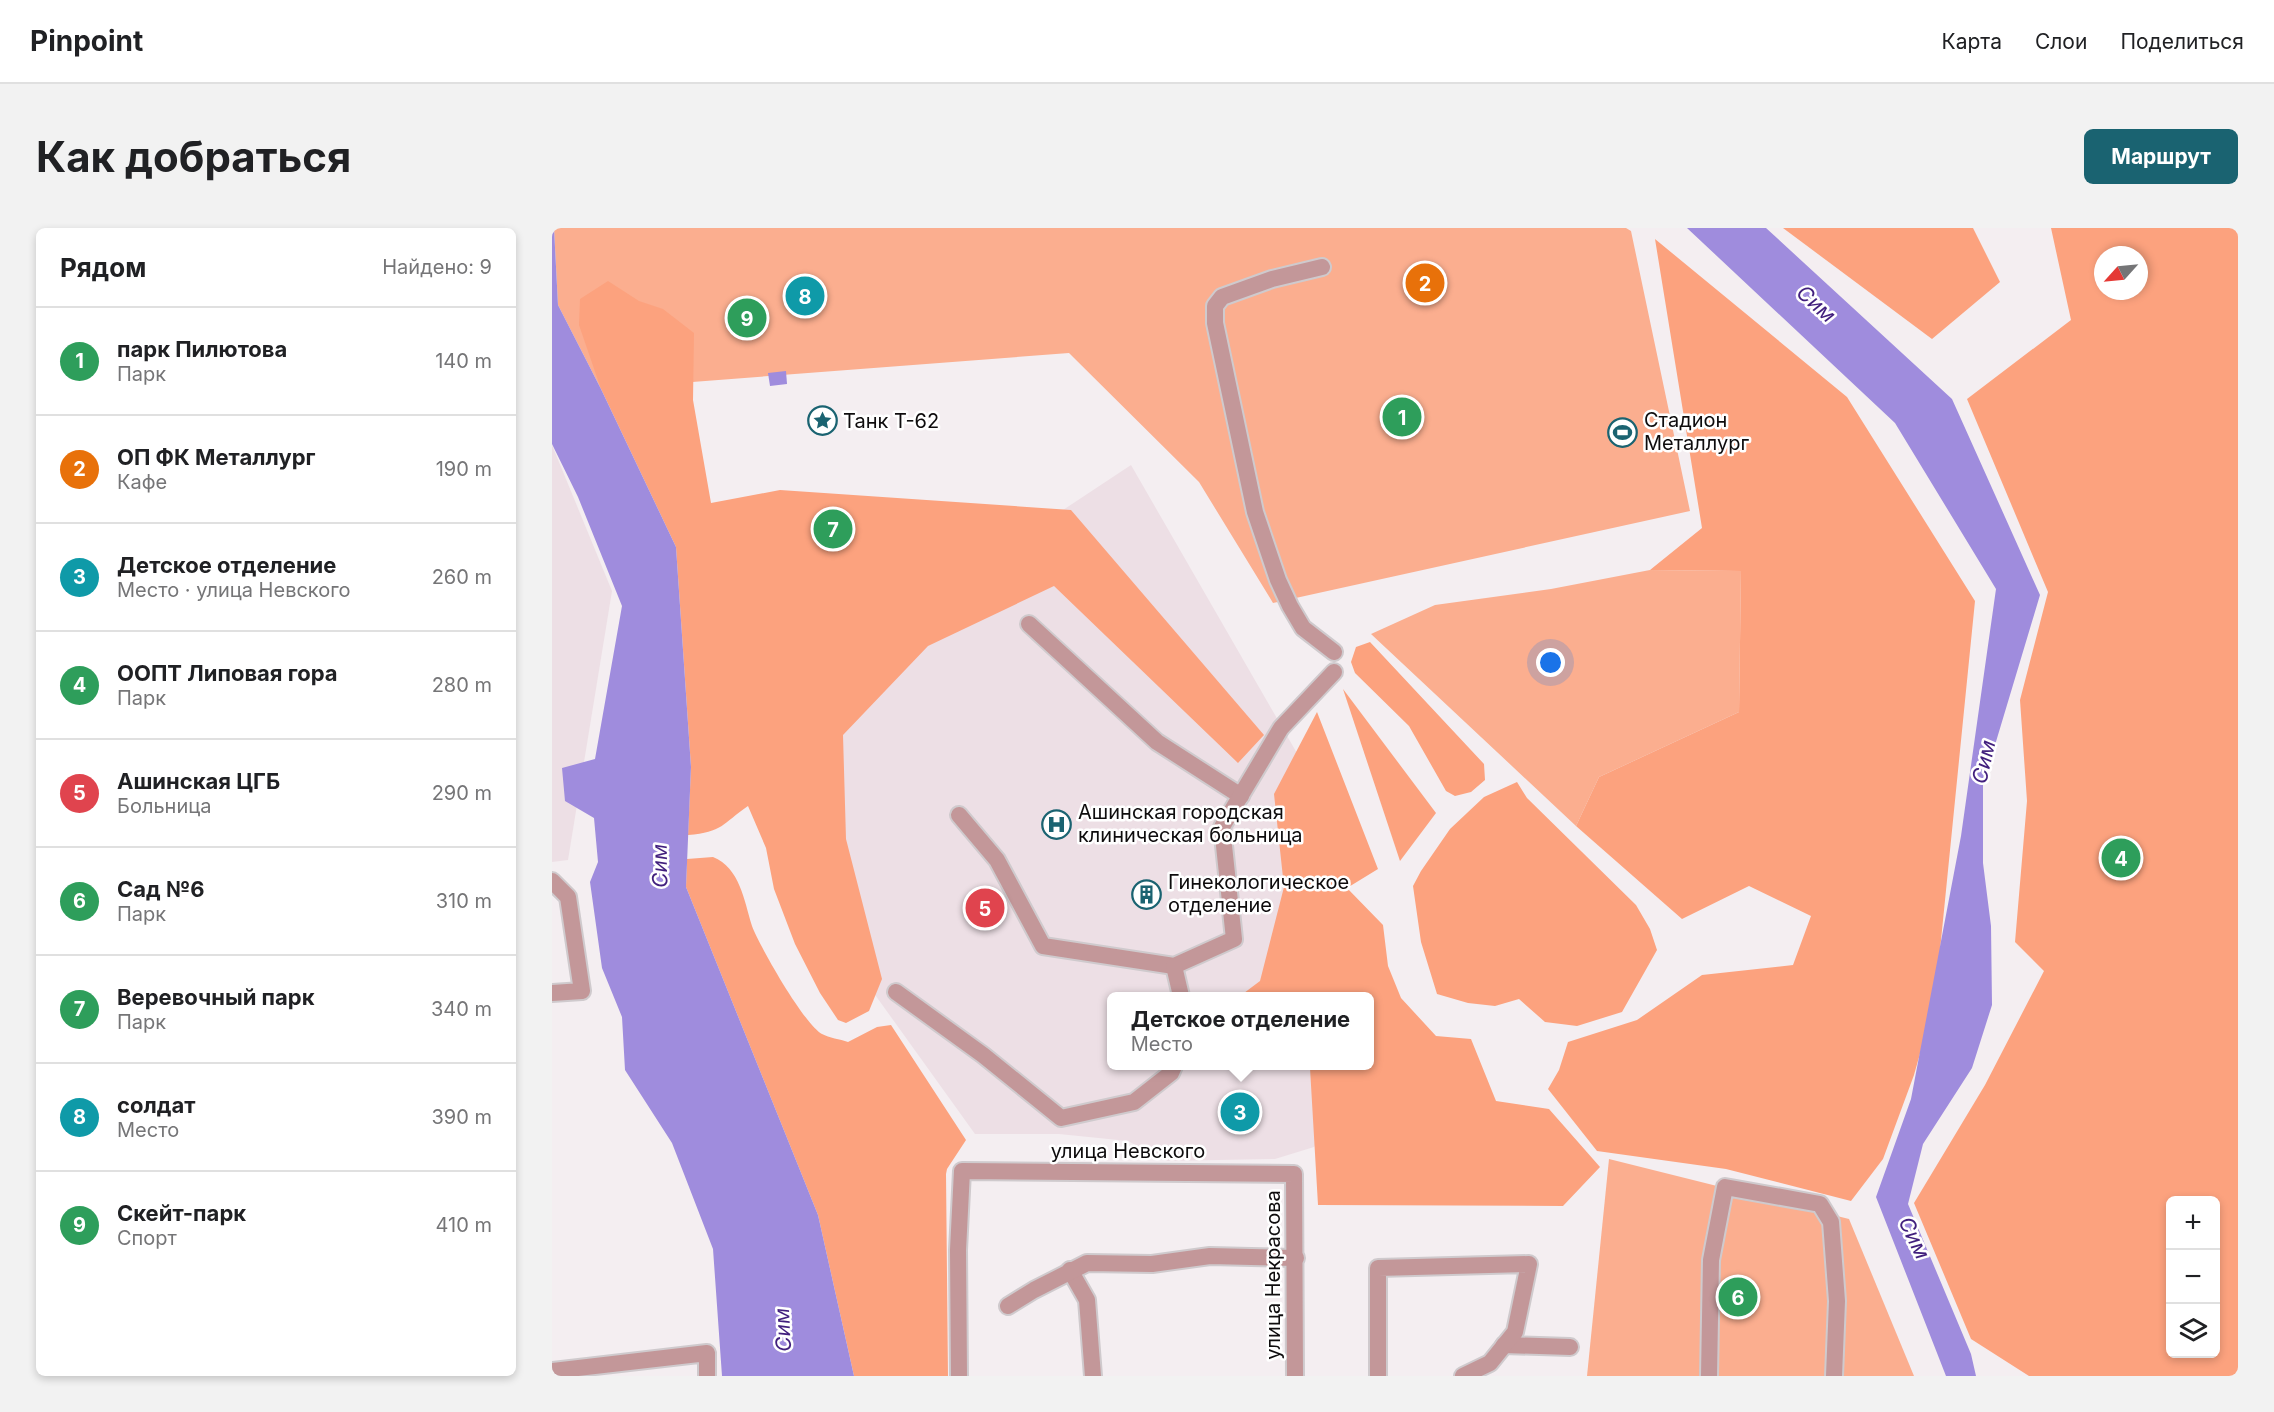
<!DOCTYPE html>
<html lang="ru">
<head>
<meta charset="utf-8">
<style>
	body { margin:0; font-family:Inter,sans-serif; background:#f2f2f2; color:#202124 }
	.controls { position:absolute; right:18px; bottom:18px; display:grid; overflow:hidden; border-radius:9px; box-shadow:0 3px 9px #0003 }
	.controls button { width:54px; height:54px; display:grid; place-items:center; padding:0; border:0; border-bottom:2px solid #e0e0e0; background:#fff; color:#202124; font:30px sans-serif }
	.compass { position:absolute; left:1542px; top:18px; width:54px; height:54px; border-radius:50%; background:#fff; box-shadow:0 3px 9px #0003; rotate:243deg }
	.you { position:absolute; left:999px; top:435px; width:21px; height:21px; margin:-15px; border:4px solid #fff; border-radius:50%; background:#1a73e8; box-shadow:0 0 0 9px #1a73e833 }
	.badge { display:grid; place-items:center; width:39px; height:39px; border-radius:50%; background:#1a6371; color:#fff; font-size:20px; font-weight:700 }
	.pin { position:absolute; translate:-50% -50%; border:3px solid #fff; box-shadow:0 2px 6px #0006 }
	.popup { position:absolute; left:555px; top:764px; width:267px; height:78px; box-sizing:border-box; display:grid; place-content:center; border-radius:9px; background:#fff; filter:drop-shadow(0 2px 4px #0005); font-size:20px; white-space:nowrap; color:#757577 }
	.popup b { font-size:22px; color:#202124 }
	.popup::after { content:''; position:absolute; left:50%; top:100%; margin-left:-12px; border:12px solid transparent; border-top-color:#fff }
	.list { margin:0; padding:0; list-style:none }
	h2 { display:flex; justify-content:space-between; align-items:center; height:78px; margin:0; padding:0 24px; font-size:26px }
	h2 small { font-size:20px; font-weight:400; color:#757577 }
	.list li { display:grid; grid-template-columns:39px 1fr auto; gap:18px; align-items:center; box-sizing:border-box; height:108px; padding:0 24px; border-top:2px solid #e0e0e0 }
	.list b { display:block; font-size:22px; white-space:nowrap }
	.list p { margin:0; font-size:20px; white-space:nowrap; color:#757577 }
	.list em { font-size:20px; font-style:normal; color:#757577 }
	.icon { flex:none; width:33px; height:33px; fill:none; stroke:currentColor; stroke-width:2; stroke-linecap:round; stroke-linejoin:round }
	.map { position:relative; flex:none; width:1686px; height:1148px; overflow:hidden; border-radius:9px }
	header { display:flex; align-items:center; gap:36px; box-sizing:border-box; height:84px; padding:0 30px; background:#fff; border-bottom:2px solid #e0e0e0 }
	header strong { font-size:28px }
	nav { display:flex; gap:33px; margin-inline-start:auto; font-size:21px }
	.intro { display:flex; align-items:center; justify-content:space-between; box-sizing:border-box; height:144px; padding:0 36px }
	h1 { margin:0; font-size:42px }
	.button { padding:15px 27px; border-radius:9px; background:#1a6371; color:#fff; font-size:21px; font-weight:700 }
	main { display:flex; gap:36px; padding:0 36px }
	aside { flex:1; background:#fff; border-radius:9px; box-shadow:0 3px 9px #0003 }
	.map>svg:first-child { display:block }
	.built { fill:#eddfe5; fill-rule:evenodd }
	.green { fill:#fbae8f }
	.forest { fill:#fca27e; fill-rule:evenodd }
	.water { fill:#9f8cdd }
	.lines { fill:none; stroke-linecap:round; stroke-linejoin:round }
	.minor-casing { stroke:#cfcacd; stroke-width:20 }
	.minor { stroke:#c39799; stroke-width:16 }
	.labels { text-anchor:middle; stroke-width:5; stroke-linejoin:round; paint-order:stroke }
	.poi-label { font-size:20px; fill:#0e0c0d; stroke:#fff; text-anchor:start }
	.street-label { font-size:20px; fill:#0e0c0d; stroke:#fff }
	.water-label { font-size:21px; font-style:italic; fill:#411f7d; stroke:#fff }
</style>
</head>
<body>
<header>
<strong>Pinpoint</strong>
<nav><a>Карта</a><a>Слои</a><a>Поделиться</a></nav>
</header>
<div class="intro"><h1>Как добраться</h1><a class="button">Маршрут</a></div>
<main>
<aside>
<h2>Рядом<small>Найдено: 9</small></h2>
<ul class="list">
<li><span class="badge" style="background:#2e9e5b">1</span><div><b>парк Пилютова</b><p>Парк</p></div><em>140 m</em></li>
<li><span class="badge" style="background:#e8710a">2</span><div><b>ОП ФК Металлург</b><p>Кафе</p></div><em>190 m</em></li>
<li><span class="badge" style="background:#0f9aa8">3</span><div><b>Детское отделение</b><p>Место · улица Невского</p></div><em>260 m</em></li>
<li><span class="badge" style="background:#2e9e5b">4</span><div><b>ООПТ Липовая гора</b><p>Парк</p></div><em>280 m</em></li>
<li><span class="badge" style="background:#e0444e">5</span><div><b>Ашинская ЦГБ</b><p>Больница</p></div><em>290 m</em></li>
<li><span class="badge" style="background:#2e9e5b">6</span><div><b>Сад №6</b><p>Парк</p></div><em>310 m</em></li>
<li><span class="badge" style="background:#2e9e5b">7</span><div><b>Веревочный парк</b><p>Парк</p></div><em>340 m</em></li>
<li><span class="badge" style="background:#0f9aa8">8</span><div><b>солдат</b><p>Место</p></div><em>390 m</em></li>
<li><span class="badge" style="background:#2e9e5b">9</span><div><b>Скейт-парк</b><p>Спорт</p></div><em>410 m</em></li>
</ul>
</aside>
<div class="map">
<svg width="1686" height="1148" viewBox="0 0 1686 1148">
	<rect width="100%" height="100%" fill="#f4eef1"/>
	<!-- built -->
	<g class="built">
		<path d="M0,217L60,363L16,632L0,634Z"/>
		<path d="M579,237L761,553L837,818L762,919L723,931L612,933L576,913L507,906H423L232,640L245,458ZM559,768H817V838H559Z"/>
	</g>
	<!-- green -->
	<g class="green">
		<path d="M2,0H1074L1079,3L1138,283L721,375L647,254L517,125L49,161L6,77Z"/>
		<path d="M1098,342L1189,343L1187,484L1047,549L1024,598L819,406L883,377L999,361Z"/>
		<path d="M1057,931L1297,991L1362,1148H1035Z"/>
	</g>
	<!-- forest -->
	<g class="forest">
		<path d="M1231,0H1421L1448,54L1380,111Z"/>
		<path d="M1499,0H1686V1148H1477L1419,1111L1362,975L1433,857L1492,743L1463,714L1475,573L1468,472L1496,364L1415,171L1519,92ZM1551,27H1587V63H1551ZM1618,972H1664V1126H1618Z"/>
		<path d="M1103,11L1295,169L1423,373L1383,772L1362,847L1331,931L1299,973L1174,941L1045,923L996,861L1007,842L1016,814L1085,792L1150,747L1241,737L1259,688L1197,658L1130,691L1024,598L1047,549L1187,484L1189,343L1098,342L1150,300Z"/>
		<path d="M56,53L87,73L111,81L142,105L141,172L159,275L228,262L519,282L712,507L686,535L502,358L376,418L291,507L294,611L330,751L317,783L294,795L286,792L268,765L243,716L222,661L214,620L196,578C170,596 171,604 136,607L139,539L124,319L49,161L27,97L28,71Z"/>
		<path d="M818,414L932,536L933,552L919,564L903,568L894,563L857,498L803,445L799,434L804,419Z"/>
		<path d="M791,461L884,585L848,633Z"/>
		<path d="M765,484L826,641L795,660L831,697L836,738L849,770L884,808L919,811L944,873L997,881L1048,939L1011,978L766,977L758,840L635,841L636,838H817V768H688L708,753L732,659L722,566Z"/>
		<path d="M965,554L975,570L1084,677L1098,701L1105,722L1070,784L1025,798L993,794L967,771L943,778L916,775L885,766L869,714L861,658L869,643L898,601L932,569Z"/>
		<path d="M161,629C188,640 192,672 200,698C208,719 252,796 270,806C277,810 288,811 296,814L325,799L339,797L414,912L395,941L394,946L396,1148H302L266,987L134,659L135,631Z"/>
	</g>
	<!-- water -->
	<g class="water">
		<path d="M0,0H2L6,77L49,161L124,319L139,539L134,659L266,987L302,1148H170L161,1021L120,915L73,842L70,789L50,740L38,654L46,634L42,590L13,573L10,540L43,531L70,378L26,269L0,216Z"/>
		<path d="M1135,0H1214L1400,171L1488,367L1431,557V635L1439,698L1440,777L1420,840L1371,916L1356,976L1419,1126L1424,1148H1394L1324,969L1359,871L1409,608L1444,361L1343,195Z"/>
		<path d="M234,143L235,156L218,158L216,145Z"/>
	</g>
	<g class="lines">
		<defs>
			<g id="minor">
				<path d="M770,39L720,51L670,69L663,78V95L703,284L726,352L738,378L751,400L782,424"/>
				<path d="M477,396L605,514L689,568"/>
				<path d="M407,587L445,632L491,718L622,738L682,711L670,599L729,500L782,444"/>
				<path d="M0,653L16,669L30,763L0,765"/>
				<path d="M622,738L629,768"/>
				<path d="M344,764L431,827L509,890L582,874L619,845L622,838"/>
				<path d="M518,1042L535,1072L541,1148"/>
				<path d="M456,1078L482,1062L535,1035L600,1036L658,1028L744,1030"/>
				<path d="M952,1117L1018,1119"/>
				<path d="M0,1143L155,1125V1148"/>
				<path d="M407,1148L406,1022L410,943L742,946L743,1148"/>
				<path d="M826,1148V1040L977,1036L963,1104L938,1135L911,1148"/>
				<path d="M1157,1148L1159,1032L1173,959L1268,976L1279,994L1285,1073L1282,1148"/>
			</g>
		</defs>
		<!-- minor casing -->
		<use href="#minor" class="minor-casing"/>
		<!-- minor -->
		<use href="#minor" class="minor"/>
	</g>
	<!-- icons -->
	<defs>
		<symbol id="sight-ring" viewBox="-11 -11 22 22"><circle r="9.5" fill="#fff" stroke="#1a6371" stroke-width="1.5"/><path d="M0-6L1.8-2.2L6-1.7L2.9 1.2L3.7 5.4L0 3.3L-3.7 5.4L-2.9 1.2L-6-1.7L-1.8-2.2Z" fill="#1a6371"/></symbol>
		<symbol id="stadium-ring" viewBox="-11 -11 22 22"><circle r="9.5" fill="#fff" stroke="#1a6371" stroke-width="1.5"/><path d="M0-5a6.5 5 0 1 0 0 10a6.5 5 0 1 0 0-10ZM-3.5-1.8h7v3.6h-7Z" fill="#1a6371"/></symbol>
		<symbol id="hospital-ring" viewBox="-11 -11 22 22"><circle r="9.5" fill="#fff" stroke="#1a6371" stroke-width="1.5"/><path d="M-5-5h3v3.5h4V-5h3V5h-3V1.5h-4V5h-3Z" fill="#1a6371"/></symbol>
		<symbol id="building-ring" viewBox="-11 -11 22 22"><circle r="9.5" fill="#fff" stroke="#1a6371" stroke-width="1.5"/><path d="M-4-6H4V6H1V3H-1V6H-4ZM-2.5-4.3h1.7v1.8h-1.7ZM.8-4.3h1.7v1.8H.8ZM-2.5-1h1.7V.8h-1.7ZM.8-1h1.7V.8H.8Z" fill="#1a6371"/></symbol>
	</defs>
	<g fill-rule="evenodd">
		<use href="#sight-ring" x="254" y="176" width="33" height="33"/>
		<use href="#stadium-ring" x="1054" y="188" width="33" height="33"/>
		<use href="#hospital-ring" x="488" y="580" width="33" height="33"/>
		<use href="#building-ring" x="578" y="650" width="33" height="33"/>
	</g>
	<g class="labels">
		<!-- poi labels -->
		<g class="poi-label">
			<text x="1092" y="199">Стадион<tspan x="1092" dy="23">Металлург</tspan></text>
			<text x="291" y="200">Танк Т-62</text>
			<text x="526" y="591">Ашинская городская<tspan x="526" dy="23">клиническая больница</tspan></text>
			<text x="616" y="661">Гинекологическое<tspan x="616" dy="23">отделение</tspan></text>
		</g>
		<!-- street labels -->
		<g class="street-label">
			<text x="576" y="930">улица Невского</text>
			<text transform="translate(721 1047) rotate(-90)" y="7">улица Некрасова</text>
		</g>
		<!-- water labels -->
		<g class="water-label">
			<text transform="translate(1264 76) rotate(42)" y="7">Сим</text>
			<text transform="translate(1432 534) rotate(-77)" y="7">Сим</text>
			<text transform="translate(108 638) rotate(-91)" y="7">Сим</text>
			<text transform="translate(1362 1010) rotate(64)" y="7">Сим</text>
			<text transform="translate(231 1102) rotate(-93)" y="7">Сим</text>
		</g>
	</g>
</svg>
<div class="controls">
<button>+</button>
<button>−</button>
<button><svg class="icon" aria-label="layers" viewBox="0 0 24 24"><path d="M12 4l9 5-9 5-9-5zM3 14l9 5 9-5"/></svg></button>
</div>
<svg class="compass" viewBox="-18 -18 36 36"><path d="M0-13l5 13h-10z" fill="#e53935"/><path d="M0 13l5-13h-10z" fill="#757577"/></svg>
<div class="you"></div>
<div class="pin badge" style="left:850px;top:189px;background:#2e9e5b">1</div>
<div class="pin badge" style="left:873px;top:55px;background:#e8710a">2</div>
<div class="pin badge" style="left:688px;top:884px;background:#0f9aa8">3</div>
<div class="popup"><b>Детское отделение</b>Место</div>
<div class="pin badge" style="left:1569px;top:630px;background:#2e9e5b">4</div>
<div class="pin badge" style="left:433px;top:680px;background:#e0444e">5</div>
<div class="pin badge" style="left:1186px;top:1069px;background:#2e9e5b">6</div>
<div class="pin badge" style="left:281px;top:301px;background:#2e9e5b">7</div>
<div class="pin badge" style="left:253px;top:68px;background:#0f9aa8">8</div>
<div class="pin badge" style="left:195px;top:90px;background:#2e9e5b">9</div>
</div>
</main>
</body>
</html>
